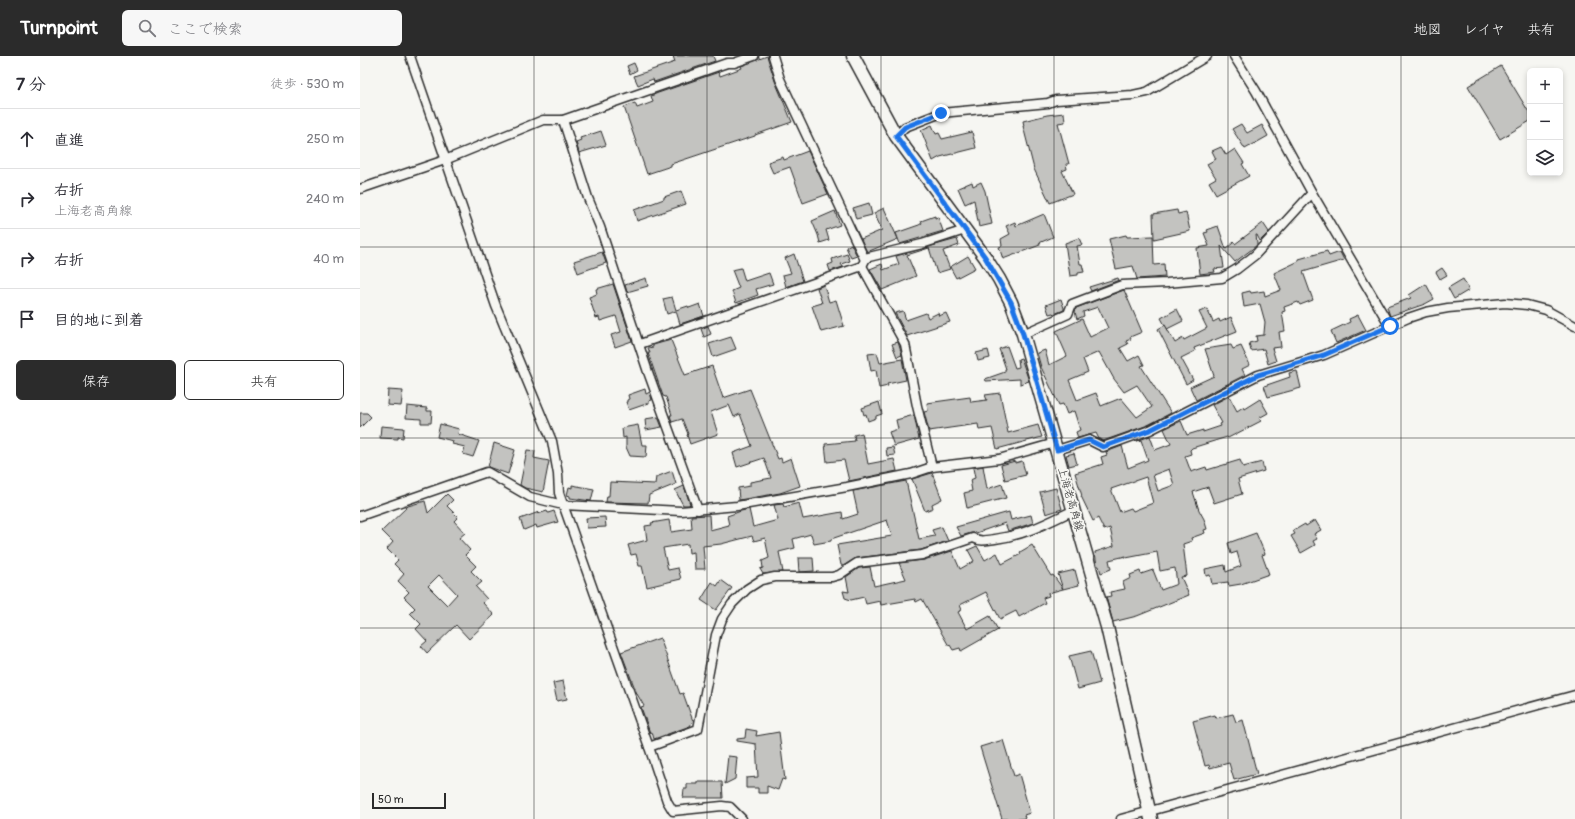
<!DOCTYPE html>
<html lang="ja">
<head>
<meta charset="utf-8">
<style>
	body { margin:0; font-family:Pangolin,"Klee One",sans-serif; background:#f7f7f7; color:#2b2b33 }
	.controls { position:absolute; right:12px; top:12px; display:grid; overflow:hidden; border-radius:6px; box-shadow:0 2px 6px #0003 }
	.controls button { width:36px; height:36px; display:grid; place-items:center; padding:0; border:0; border-bottom:1px solid #e1e1e2; background:#fff; color:#2b2b33; font:20px sans-serif }
	.scale { position:absolute; left:12px; bottom:10px; width:74px; box-sizing:border-box; padding-left:4px; border:2px solid #2b2b2b; border-top:0; font-size:11px; line-height:14px; white-space:nowrap; color:#2b2b2b; -webkit-text-stroke:3px #f6f6f2; paint-order:stroke }
	.stop { position:absolute; width:12px; height:12px; margin:-9px; border:3px solid #1a73e8; border-radius:50%; background:#fff }
	.stop.end { background:#1a73e8; border-color:#fff; box-shadow:0 1px 4px #0008 }
	.list { margin:0; padding:0; list-style:none }
	h2 { display:flex; justify-content:space-between; align-items:center; height:52px; margin:0; padding:0 16px; font-size:17px }
	h2 small { font-size:13px; font-weight:400; color:#7c7c81 }
	.list li { display:grid; grid-template-columns:26px 1fr auto; gap:12px; align-items:center; box-sizing:border-box; height:60px; padding:0 16px; border-top:1px solid #e1e1e2 }
	.list b { display:block; font-size:15px; white-space:nowrap }
	.list p { margin:0; font-size:13px; white-space:nowrap; color:#7c7c81 }
	.list em { font-size:13px; font-style:normal; color:#7c7c81 }
	.actions { display:flex; gap:8px; padding:12px 16px }
	.actions a { flex:1; padding:9px 0; border:1px solid #2b2b2b; border-radius:6px; text-align:center; font-size:14px; color:#2b2b2b }
	.actions .main { background:#2b2b2b; color:#fff }
	.icon { flex:none; width:22px; height:22px; fill:none; stroke:currentColor; stroke-width:2; stroke-linecap:round; stroke-linejoin:round }
	.map { position:relative; flex:none; width:1215px; height:763px; overflow:hidden }
	header { display:flex; align-items:center; gap:24px; box-sizing:border-box; height:56px; padding:0 20px; background:#2b2b2b; color:#fff }
	header strong { font-size:19px }
	nav { display:flex; gap:22px; margin-inline-start:auto; font-size:14px }
	.search { width:280px; height:36px; background:#f7f7f7; display:flex; align-items:center; gap:10px; box-sizing:border-box; padding:0 14px; border-radius:6px; color:#7c7c81; font-size:15px }
	main { display:flex }
	aside { flex:1; background:#fff }
	.map>svg:first-child { display:block }
	.building { fill:#c3c3c0; stroke:#2b2b2b; fill-rule:evenodd }
	.lines { fill:none; stroke-linecap:round; stroke-linejoin:round }
	.street-casing { stroke:#2b2b2b; stroke-width:11 }
	.secondary-casing { stroke:#2b2b2b; stroke-width:15 }
	.street { stroke:#f6f6f2; stroke-width:8 }
	.secondary { stroke:#f6f6f2; stroke-width:12 }
	.route { stroke:#1a73e8; stroke-width:5 }
	.grid { fill:none; stroke:#2b2b2b; stroke-width:1; stroke-opacity:0.55 }
	.labels { text-anchor:middle; stroke-width:3.5; stroke-linejoin:round; paint-order:stroke }
	.street-label { font-size:11px; fill:#2b2b2b; stroke:#f6f6f2 }
</style>
</head>
<body>
<header>
<strong>Turnpoint</strong>
<div class="search"><svg class="icon" aria-label="search" viewBox="0 0 24 24"><circle cx="10" cy="10" r="6"/><path d="M15 15l6 6"/></svg>ここで検索</div>
<nav><a>地図</a><a>レイヤ</a><a>共有</a></nav>
</header>
<main>
<aside>
<h2>7 分<small>徒歩 · 530 m</small></h2>
<ul class="list">
<li><svg class="icon" aria-label="ahead" viewBox="0 0 24 24"><path d="M12 20V5M6 11l6-6 6 6"/></svg><div><b>直進</b></div><em>250 m</em></li>
<li><svg class="icon" aria-label="right" viewBox="0 0 24 24"><path d="M7 20v-9h11M14 6l5 5-5 5"/></svg><div><b>右折</b><p>上海老高角線</p></div><em>240 m</em></li>
<li><svg class="icon" aria-label="right" viewBox="0 0 24 24"><path d="M7 20v-9h11M14 6l5 5-5 5"/></svg><div><b>右折</b></div><em>40 m</em></li>
<li><svg class="icon" aria-label="arrive" viewBox="0 0 24 24"><path d="M6 21V4h12l-3 4 3 4H6"/></svg><div><b>目的地に到着</b></div></li>
</ul>
<div class="actions"><a class="main">保存</a><a>共有</a></div>
</aside>
<div class="map">
<svg width="1215" height="763" viewBox="0 0 1215 763">
	<rect width="100%" height="100%" fill="#f6f6f2"/>
	<filter id="ink" filterUnits="userSpaceOnUse"><feTurbulence type="fractalNoise" baseFrequency=".025" numOctaves="2"/><feDisplacementMap in="SourceGraphic" scale="8" xChannelSelector="R" yChannelSelector="G"/><feConvolveMatrix kernelMatrix="1 2 1 2 8 2 1 2 1" color-interpolation-filters="sRGB"/></filter>
	<g filter="url(#ink)">
		<!-- building -->
		<g class="building">
			<path d="M313,0H353L355,5L294,26L293,23L278,29L274,20L315,6Z"/>
			<path d="M407,0L415,25L432,66L395,79V80L311,108V110L287,118L264,51L275,47L277,52L293,46L291,40L298,37L359,16L360,20L382,12L381,10Z"/>
			<path d="M274,7L277,14L270,18L267,10Z"/>
			<path d="M1141,10L1170,58V65L1140,83L1108,30Z"/>
			<path d="M704,57L705,66L698,67L709,108H706L707,113L702,115L713,138L690,147L674,113L663,70H664L663,65L687,59Z"/>
			<path d="M881,68L887,77L902,69L908,80L885,93L872,73Z"/>
			<path d="M572,69L576,78L579,77L582,83L612,76L616,92L580,101L573,105L561,74Z"/>
			<path d="M241,75L246,89L219,97L216,86L221,84L220,82Z"/>
			<path d="M861,91L866,99L875,93L884,107L882,108L889,120L856,138L849,126L856,122L847,108L856,103L852,95Z"/>
			<path d="M448,95L468,138L443,147L430,111L413,117L408,106L423,101L424,104Z"/>
			<path d="M612,126L613,130L621,126L625,135L632,168L619,171L614,144L605,148L598,132Z"/>
			<path d="M321,135L326,148L277,165L274,154L304,143V141Z"/>
			<path d="M509,147L512,159L496,163L493,152Z"/>
			<path d="M524,152L538,183L507,196L501,183L522,174L514,157Z"/>
			<path d="M817,154L818,158L826,156L830,175L794,183L793,158Z"/>
			<path d="M475,155L480,169L466,174L469,184L460,187L458,179L452,165Z"/>
			<path d="M684,158L693,181L679,187L680,189L643,203L639,191L642,190L641,183L650,178L646,170L655,166L656,170Z"/>
			<path d="M575,160V162L578,161L583,175L540,188L536,177L559,169L562,167L561,165Z"/>
			<path d="M903,167L909,176L900,185L897,179H896L897,188L896,190L875,206L861,190L864,212L854,213L855,216L840,218L837,192L849,190L844,177L848,176L847,174L858,170L866,193L874,186L875,188Z"/>
			<path d="M766,179L767,181L793,180L794,209L804,208L805,221L777,223L773,210L756,213L749,183Z"/>
			<path d="M719,182L722,189L717,190L720,208H722L724,216L718,217V219L710,220L705,187Z"/>
			<path d="M597,183L599,189L583,195L590,213L577,217L569,192L547,199L556,220L522,234L510,213L522,208L523,214L539,208L536,200Z"/>
			<path d="M491,188L497,200L491,202L486,191Z"/>
			<path d="M967,195L969,200L980,196L984,204L943,216L953,244L940,249L938,246L924,251L925,255L922,256L925,275L919,276L921,291L912,292L916,305L908,308L904,293L891,295L889,287L897,285L896,280L904,279V277L905,266L900,248L884,251L882,237L890,235L891,237L904,235L905,240L921,234L914,217L939,205V203Z"/>
			<path d="M242,196L246,207L218,217L214,205Z"/>
			<path d="M434,198L443,225L426,231L423,219L431,217L425,202Z"/>
			<path d="M487,198L490,205L481,208L483,211L470,215L468,209L473,207L472,203Z"/>
			<path d="M608,200L615,212L596,222L590,211Z"/>
			<path d="M381,212L385,225L409,217L413,228L396,233L398,239L376,247L372,235L379,232L372,214Z"/>
			<path d="M1082,212L1087,219L1080,223L1076,216Z"/>
			<path d="M286,222L288,230L267,236L265,229Z"/>
			<path d="M758,222L759,224L731,235L729,231Z"/>
			<path d="M1103,223L1109,234L1094,243L1088,232Z"/>
			<path d="M253,228L272,285L255,291L251,279L261,276L256,260L240,265L239,261L236,262L229,241L237,238L236,233Z"/>
			<path d="M1066,228L1074,243L1065,248L1030,260L1027,251L1051,242L1049,239Z"/>
			<path d="M464,229L469,246L476,244L484,270L461,276L452,250L462,247L457,232Z"/>
			<path d="M764,234L782,276L770,281L771,283L766,285L768,288L760,292L768,305L779,299L784,309L781,310L811,357L788,369L743,385L739,383L736,377L718,382L716,376L720,374L714,355L707,358L703,348L699,349L681,311L677,297L685,294L689,309L707,300L696,275L722,263L730,281L748,272L738,251L723,256L724,260L717,263L715,256L716,252ZM739,296L754,323L764,336L777,329L792,351L777,361L761,342L741,350L736,337L717,344L709,324L728,316L723,303Z"/>
			<path d="M312,241L316,254L328,250L329,252L340,248L344,260L320,268L316,255L307,258L303,243Z"/>
			<path d="M701,243L704,252V254L694,258L693,257L689,258L686,249Z"/>
			<path d="M817,253L823,265L807,273L801,262Z"/>
			<path d="M847,253L853,266L859,263L860,266L871,261L877,275L834,292L835,295L821,302L833,324L826,328L798,273L805,269L815,287L823,282L824,284L847,272L839,256Z"/>
			<path d="M543,255L546,264L566,257L568,262L578,257L579,260L586,257L590,266L547,280L535,257Z"/>
			<path d="M998,259L1006,274L976,287L971,275L990,266L989,263Z"/>
			<path d="M348,270L351,278L344,281L341,273Z"/>
			<path d="M371,281L376,293L353,301L349,288Z"/>
			<path d="M311,284L325,319L352,310L363,342L390,333L418,403L421,402L422,406L431,402L440,430L420,437L379,444L378,432L390,430V426L411,422L404,402L377,411L373,397L392,390L380,358L374,361L369,349L351,356L358,378L330,388L327,379L328,378L322,363L312,366L310,359H312L306,341L303,340L288,297H290L288,292L293,291V289Z"/>
			<path d="M538,286L542,299L537,301L532,288Z"/>
			<path d="M871,289L873,293L881,290L890,309L882,313L885,319L836,344L830,331L854,320L845,293Z"/>
			<path d="M647,290L655,312L659,311L658,303L661,302L669,325L660,328V323L626,325L625,323L645,316V313H646L639,293Z"/>
			<path d="M628,294L630,302L618,305L616,297Z"/>
			<path d="M517,297L520,307L542,303L546,324L527,328L528,330L519,332L516,314L511,315L508,298Z"/>
			<path d="M937,315L941,332L908,341L904,330L930,321L929,317Z"/>
			<path d="M285,333L286,338L290,336L292,344L289,345V347L269,354L266,346H267V344L269,343L268,339Z"/>
			<path d="M28,334L43,335L41,350L27,349Z"/>
			<path d="M640,337L648,377L678,369L682,381L637,393L632,372L619,374L618,368L569,375L564,356L568,355L567,347L610,341L611,346L627,344L625,339Z"/>
			<path d="M869,340L877,355L883,351L884,353L900,343L908,357L899,362L901,365L868,382L867,381L832,392L830,394L831,398L825,400L831,416L846,411L847,414L880,404L883,411L902,406L904,415L878,423L882,438L854,447L848,431L833,436L839,454L844,463L847,473L844,474L845,477L831,482L832,485L823,488L827,520L821,521L829,539L777,560L753,566L746,541L751,540L750,536L765,533L763,526L771,522L770,519L780,515L781,518L793,514L801,534L817,528L815,512L800,515L797,496L766,502V500L749,504L751,513L741,517L739,510H737L735,496L754,490L750,472L744,474L738,462L733,465L721,440H722L715,417L743,408L741,401L747,399L746,396L762,390L768,412L788,404L781,384L777,385L790,380L795,394L811,388L804,373L821,365L827,379L843,374V376L861,370L860,368L862,367L852,349ZM809,413L814,429L798,435L793,419ZM786,421L793,447L773,455L771,452L760,456L751,433Z"/>
			<path d="M519,346L522,358L516,360V362L508,365L506,358L504,359L502,352Z"/>
			<path d="M47,350L67,352V355H72L71,367H61V363L46,362Z"/>
			<path d="M0,357H7L11,361L0,372Z"/>
			<path d="M554,359L559,383L534,390L529,376L538,373L536,364Z"/>
			<path d="M298,361L302,371L286,374L285,363Z"/>
			<path d="M80,368L99,373L98,378L119,385L113,401L103,398L105,391L92,388L93,385L77,381Z"/>
			<path d="M278,369L282,389H287L286,401L270,400L266,391V381L263,382L262,372Z"/>
			<path d="M21,370L44,372L43,382L38,381V383L20,382Z"/>
			<path d="M502,377L508,408L534,403L537,415L489,425L484,404L467,406L465,388L495,385L494,379Z"/>
			<path d="M134,387L155,394L148,418L128,411Z"/>
			<path d="M533,391L535,399L527,400L526,392Z"/>
			<path d="M167,394L175,395L174,402L189,405L183,436L165,432L160,429Z"/>
			<path d="M714,397L717,408L709,410L706,399Z"/>
			<path d="M655,405V407L662,405L666,419L645,424L641,409Z"/>
			<path d="M623,410L627,433L642,428L646,442L607,452L604,437L612,435L610,424L615,422L613,412Z"/>
			<path d="M312,415L316,428L289,439L288,447L246,446L247,440H249L250,426L295,428L296,421Z"/>
			<path d="M572,417L582,443L572,448L573,452L565,455L552,423Z"/>
			<path d="M546,425L559,483L575,480L572,474L582,471L588,485L561,494L496,502L483,510L481,509L477,489L532,480L527,464L471,483V485L454,488L451,478L433,483L435,492L419,496L423,516L403,518L400,513L403,512L402,505L409,502L405,482L394,485L392,480L361,488L343,490L345,513H335L334,496L329,497L328,488L303,492L308,514L318,512L321,523L287,531L282,510H279L276,498L271,499L268,489L287,484L285,470L292,469L291,467L309,464L311,476L332,473L331,460L349,459L350,474L369,469L367,460L381,455L389,453L393,471L418,464L414,449L423,448L424,451L439,447L443,463L482,456L483,463L498,458L493,435Z"/>
			<path d="M212,429L234,433L231,445L210,442V440L207,439L209,431L212,432Z"/>
			<path d="M324,430L330,448L329,449H323L315,434Z"/>
			<path d="M696,432L702,453L686,458L680,436Z"/>
			<path d="M87,438L93,444L87,450L98,461L94,465L105,477L99,482L110,494L105,499L116,510L111,515L122,526L116,531L127,543L123,547L134,559L109,583L96,569L67,597L61,590L67,585L56,573L61,568L50,557L55,552L44,541L49,536L38,525L44,518L34,508L38,504L27,493L33,486L22,475L48,450L65,445L68,457ZM79,519L97,538L87,549L68,530Z"/>
			<path d="M187,455L188,457L194,455L198,466L177,472L176,469L164,474L160,463L179,456L178,458Z"/>
			<path d="M649,456L651,464L671,459L673,467L648,475L645,467L616,477H611L601,480L596,471Z"/>
			<path d="M245,461L246,471L227,472L226,462Z"/>
			<path d="M955,464L961,474L954,478L957,483L953,485L955,489L941,497L931,480L935,478L933,475L945,468L946,470Z"/>
			<path d="M896,477L905,498L902,499L909,518L881,528L869,530L868,526L852,528L850,519L846,520L845,513L865,509L866,516L881,510L877,496L871,498L868,487Z"/>
			<path d="M672,489L691,520L693,519L703,533L688,537L689,540L683,542L685,547L659,561L656,555L640,563L626,536L600,549L602,554L598,556L607,573L630,560L638,574L601,595L600,592L593,594L590,589L589,590L562,543L556,546L555,543L521,549L520,545L506,548L504,541L491,544L485,542L483,535L489,536L486,521L499,512L510,511L514,530L546,523L539,507L564,504L592,495L600,513L614,505L608,494L617,490L625,504L637,497L642,508L661,498L660,496Z"/>
			<path d="M438,502H453L454,515L439,516Z"/>
			<path d="M715,514L719,529L703,533L698,518Z"/>
			<path d="M361,524L372,532L356,554L341,544L352,526L357,530Z"/>
			<path d="M300,582L320,638L323,637L333,665L330,670L294,683L292,676L290,677L281,651L284,650L277,638L261,596Z"/>
			<path d="M731,595L740,627L718,633L709,600Z"/>
			<path d="M203,625L207,643L197,645L193,627Z"/>
			<path d="M873,658L876,666L883,664L897,718L874,724L869,707L850,712L849,709L845,710L833,665L855,659L856,662Z"/>
			<path d="M386,673L397,675L396,680L419,676L425,724L422,723L418,734L407,730V737H398V732H386V722L398,721L396,688L377,685V683L385,682Z"/>
			<path d="M643,684L654,720L659,718L670,757L664,759L665,762L660,763H642L620,691Z"/>
			<path d="M368,700L377,701L375,723L365,728Z"/>
			<path d="M338,726H362L363,742H323L324,733H327V728H338Z"/>
		</g>
		<g class="lines">
			<defs>
				<g id="street">
					<path d="M50,0L136,250L192,385L198,418L199,437L289,691L307,745L313,755L362,750L370,751L382,763"/>
					<path d="M874,0L896,35L952,137L1030,270"/>
					<path d="M203,64L228,142L240,171L288,316L338,454"/>
					<path d="M536,80L545,71L581,57L688,47L696,44L773,39L787,36L847,0"/>
					<path d="M0,133L85,104L183,64H203L367,7H374L394,0"/>
					<path d="M505,202L562,188L605,174"/>
					<path d="M502,210L545,288L557,350L572,411"/>
					<path d="M663,278L708,258L712,248L762,229L807,227L862,222L877,213L895,199L952,137"/>
					<path d="M280,288L502,210L505,204L420,23L413,0"/>
					<path d="M697,394L729,384L743,391L790,374L898,319L964,299L1048,262L1066,256L1088,252L1145,247L1167,249L1186,254L1215,270"/>
					<path d="M0,460L127,416L170,441L203,449L321,455L377,450L487,431L551,418L572,411L639,403L695,387"/>
					<path d="M289,691L338,673L356,579L362,563L372,548L387,533L401,524L415,521H472L479,519L497,507L562,499L613,482C621,486 627,484 635,483C665,479 687,467 714,454"/>
					<path d="M761,763L1215,639"/>
				</g>
				<path id="secondary" d="M493,0L536,80L625,201L639,223L651,246L663,278L747,571L791,763"/>
			</defs>
			<!-- street casing -->
			<use href="#street" class="street-casing"/>
			<!-- secondary casing -->
			<use href="#secondary" class="secondary-casing"/>
			<!-- street -->
			<use href="#street" class="street"/>
			<!-- secondary -->
			<use href="#secondary" class="secondary"/>
		</g>
	</g>
	<g class="lines" filter="url(#ink)">
		<!-- route -->
		<path class="route" d="M581,57L545,71L536,80L625,201L651,246L663,278L697,394L729,384L743,391L790,374L898,319L964,299L1030,270"/>
	</g>
	<!-- grid -->
	<path class="grid" d="M174,0V763M347,0V763M521,0V763M694,0V763M868,0V763M1041,0V763M0,191H1215M0,382H1215M0,572H1215"/>
	<g class="labels">
		<!-- street labels -->
		<g class="street-label">
			<text transform="translate(711 443) rotate(74)" y="4">上海老高角線</text>
		</g>
	</g>
</svg>
<div class="controls">
<button>+</button>
<button>−</button>
<button><svg class="icon" aria-label="layers" viewBox="0 0 24 24"><path d="M12 4l9 5-9 5-9-5zM3 14l9 5 9-5"/></svg></button>
</div>
<div class="scale">50 m</div>
<div class="stop" style="left:1030px;top:270px"></div>
<div class="stop end" style="left:581px;top:57px"></div>
</div>
</main>
</body>
</html>
